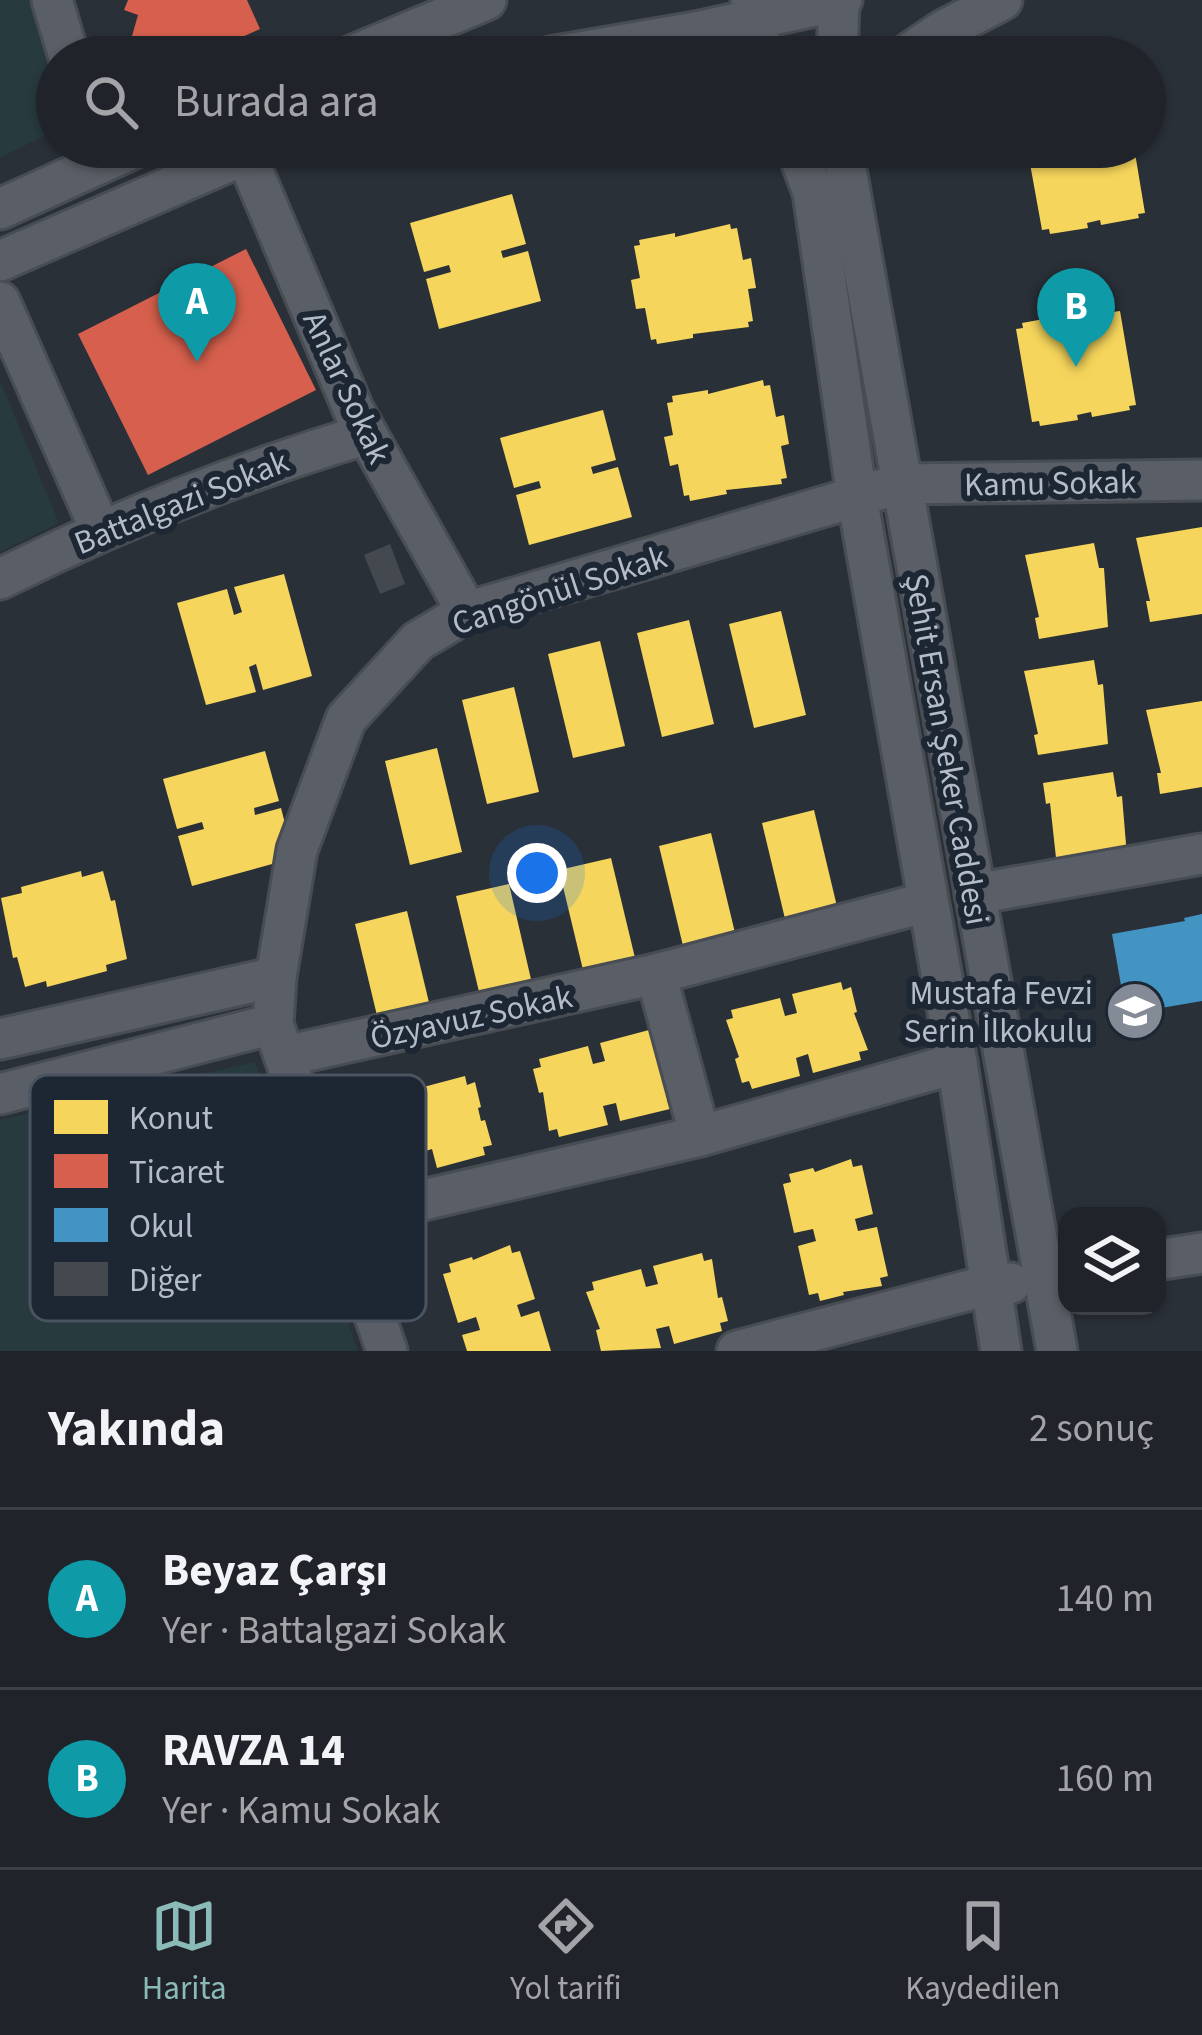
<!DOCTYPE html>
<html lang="tr">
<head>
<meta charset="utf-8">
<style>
	body { margin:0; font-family:"Source Sans 3",sans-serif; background:#282c32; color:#f1f3f6 }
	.controls { position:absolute; right:36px; bottom:36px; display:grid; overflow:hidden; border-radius:24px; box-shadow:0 3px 9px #0004 }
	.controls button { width:108px; height:108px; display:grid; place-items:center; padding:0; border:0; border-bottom:3px solid #3d4147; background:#20242a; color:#f1f3f6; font:60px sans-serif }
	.you { position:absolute; left:537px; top:873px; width:42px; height:42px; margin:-30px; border:9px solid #fff; border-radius:50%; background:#1a73e8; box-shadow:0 0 0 18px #1a73e833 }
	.badge { display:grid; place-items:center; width:78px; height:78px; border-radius:50%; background:#8bbbb9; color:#fff; font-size:39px; font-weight:700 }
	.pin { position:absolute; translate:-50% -99px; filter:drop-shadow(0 3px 6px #0008) }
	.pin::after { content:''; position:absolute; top:63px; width:42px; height:36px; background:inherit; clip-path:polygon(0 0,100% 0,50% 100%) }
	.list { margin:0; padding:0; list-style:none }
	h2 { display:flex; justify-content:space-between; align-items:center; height:156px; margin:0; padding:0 48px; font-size:51px }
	h2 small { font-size:39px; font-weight:400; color:#a2a4a8 }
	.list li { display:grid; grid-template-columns:78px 1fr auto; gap:36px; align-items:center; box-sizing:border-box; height:180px; padding:0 48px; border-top:3px solid #3d4147 }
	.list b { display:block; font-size:45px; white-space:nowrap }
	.list p { margin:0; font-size:39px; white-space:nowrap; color:#a2a4a8 }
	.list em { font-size:39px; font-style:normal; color:#a2a4a8 }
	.icon { flex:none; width:66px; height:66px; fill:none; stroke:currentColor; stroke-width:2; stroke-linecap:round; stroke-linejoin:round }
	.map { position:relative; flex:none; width:1202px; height:1351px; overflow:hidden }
	.search { position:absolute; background:#20242a; box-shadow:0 3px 9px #0004; left:36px; right:36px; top:36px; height:132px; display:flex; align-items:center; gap:30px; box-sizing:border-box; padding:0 42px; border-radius:66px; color:#a2a4a8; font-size:45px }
	.sheet { height:516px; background:#20242a }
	nav { display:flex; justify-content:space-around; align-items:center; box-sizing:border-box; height:168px; border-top:3px solid #3d4147; background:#20242a; font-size:33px; color:#a2a4a8 }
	nav a { display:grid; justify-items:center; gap:6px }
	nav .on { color:#8bbbb9 }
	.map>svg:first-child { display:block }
	.green { fill:#273a3e }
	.homes { fill:#f6d55c }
	.shops { fill:#d6604d }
	.schools { fill:#4393c3 }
	.building { fill:#444950 }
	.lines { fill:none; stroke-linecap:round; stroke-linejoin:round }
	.minor-casing { stroke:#484c53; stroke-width:45 }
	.minor { stroke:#5a5e66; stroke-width:39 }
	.labels { text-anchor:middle; stroke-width:12; stroke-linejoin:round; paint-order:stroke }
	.street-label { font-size:33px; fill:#b4bcc9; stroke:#1d2633 }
	.poi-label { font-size:33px; fill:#b4bcc9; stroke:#1d2633; text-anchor:end }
	.key { fill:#1d2633; stroke:#4a5360; stroke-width:3 }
	.key-label { font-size:33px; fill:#b4bcc9 }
</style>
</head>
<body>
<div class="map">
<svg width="1202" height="1351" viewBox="0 0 1202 1351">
	<rect width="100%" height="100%" fill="#2a3038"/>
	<!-- green -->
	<g class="green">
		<path d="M0,0H29L57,96V129L0,158Z"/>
		<path d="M0,381L59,523L0,552Z"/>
		<path d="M255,1062L358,1351H0V1120Z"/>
	</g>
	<!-- homes -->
	<g class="homes">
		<path d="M1027,147H1134L1145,213L1138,214L1139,218L1101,225L1100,220L1087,223L1088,228L1050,234L1049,229L1042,230Z"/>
		<path d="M512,194L526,244L501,251L503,258L528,251L541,301L439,329L426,279L451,272L449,265L424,272L410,223Z"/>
		<path d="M730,224L731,229L737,228L743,260L751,258L756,288L748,289L753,321L748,322L749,327L693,334V338L657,344L656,339L651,340L645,308L636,309L631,280L640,278L634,246L640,245L639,240L675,233V237Z"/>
		<path d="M1112,307L1113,312L1120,311L1136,405L1129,406L1130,410L1092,417L1091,412L1077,415L1078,420L1040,426L1039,421L1032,422L1016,329L1023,328L1022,323L1060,316L1061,321L1074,319L1073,314Z"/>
		<path d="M763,380L764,386L770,385L776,417L784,415L789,444L781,446L787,478L781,479L782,484L726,490L727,494L690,501L689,495L684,496L678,464L670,466L664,437L673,435L667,403L673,402L672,396L708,390V394Z"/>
		<path d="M603,410L616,460L591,467L593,474L618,467L632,517L529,545L516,495L541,488L539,481L514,488L500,438Z"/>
		<path d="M1202,527V614L1150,622L1146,601H1150L1136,538Z"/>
		<path d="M1094,543L1099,568H1104L1108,627L1039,639L1035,618L1039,617L1025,555Z"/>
		<path d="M284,574L312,676L263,690L256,664L249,667L256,692L206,705L177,603L227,589L234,615L242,612L234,587Z"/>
		<path d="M781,611L806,715L754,728L729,624Z"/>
		<path d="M689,620L714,724L662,737L637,633Z"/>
		<path d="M600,641L625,746L573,758L548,654Z"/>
		<path d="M1094,660L1098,685L1103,684L1108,744L1038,755L1034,735L1038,734L1024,671Z"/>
		<path d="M514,687L539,792L487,804L462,700Z"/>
		<path d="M1202,701V787L1160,794L1157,773H1161L1146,710Z"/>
		<path d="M437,748L462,852L410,865L385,761Z"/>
		<path d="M265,751L279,801L254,808L255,815L281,808L294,858L192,886L178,836L204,829L202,822L177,829L163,779Z"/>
		<path d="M1113,772L1117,797L1122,796L1127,856L1057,867L1050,803L1046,804L1043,783Z"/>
		<path d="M814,810L839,915L787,927L762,823Z"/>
		<path d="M711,833L736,937L684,950L659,846Z"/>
		<path d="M611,858L636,962L584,974L559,870Z"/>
		<path d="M81,871L82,877L103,871L111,901L115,900L127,959L106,965L107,971L47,987L46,981L25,987L17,957L13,958L1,898L22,893L21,887Z"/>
		<path d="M509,884L533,988L481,1000L456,896Z"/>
		<path d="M407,911L432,1015L380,1028L355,924Z"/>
		<path d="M841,982L843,990L851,987L857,1012L854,1013L868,1050L859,1052L861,1060L813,1073L808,1054L796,1058L800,1076L752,1089L749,1081L742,1083L735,1059L739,1057L726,1020L733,1018L731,1010L780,998L785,1016L797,1013L792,994Z"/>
		<path d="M649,1030L651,1038L659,1036L675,1098L667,1100L670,1109L620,1121L616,1103L603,1106L608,1125L559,1137L557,1129L549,1131L543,1092L539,1093L533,1069L541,1067L539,1059L588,1046L593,1064L605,1061L600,1043Z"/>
		<path d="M465,1076L467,1085L475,1082L481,1107L478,1108L481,1121L485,1120L492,1145L483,1147L485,1155L437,1168L432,1149L419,1153L424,1171L376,1184L373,1175L366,1177L359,1153L363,1152L349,1115L357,1113L355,1105L404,1092L409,1111L421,1107L416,1089Z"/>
		<path d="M851,1159L853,1167L862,1165L873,1214L855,1219L858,1231L877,1227L888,1276L880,1278L882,1286L843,1292L844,1295L820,1301L818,1293L809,1295L798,1246L816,1241L813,1229L794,1233L783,1184L791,1182L789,1174L813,1168L815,1172Z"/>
		<path d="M510,1245L512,1253L520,1251L535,1299L517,1305L521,1317L539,1311L551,1351H467L462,1335L480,1330L478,1323L476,1317L458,1323L443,1274L451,1272L449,1264L472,1257L473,1260Z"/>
		<path d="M702,1253L704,1261L712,1259L718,1298L722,1297L728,1321L720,1323L722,1331L674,1344L669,1326L656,1329L661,1348L601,1351L596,1330L600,1329L586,1292L594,1290L592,1282L641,1269L646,1287L658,1284L653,1266Z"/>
	</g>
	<!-- shops -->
	<g class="shops">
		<path d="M128,0H247L260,29L201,56L192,37L181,57H142L132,36L138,15L124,10Z"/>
		<path d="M246,249L316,390L148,475L78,334Z"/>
	</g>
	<!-- schools -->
	<path class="schools" d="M1202,914V1001L1126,1014L1112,934L1185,921L1184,918Z"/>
	<!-- building -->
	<path class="building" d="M390,544L405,584L380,594L364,555Z"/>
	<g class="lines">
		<defs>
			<g id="minor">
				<path d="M52,0L69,57"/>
				<path d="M751,0L763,57"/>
				<path d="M349,57L486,0"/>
				<path d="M550,57L696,32L842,0"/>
				<path d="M837,57L839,0"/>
				<path d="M904,57L944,30L1002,0"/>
				<path d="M796,147L813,192L857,497L957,1063L1001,1351"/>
				<path d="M842,147L1057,1351"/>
				<path d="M245,153L354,411L467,612"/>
				<path d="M0,209L136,147"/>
				<path d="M0,261L262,147"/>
				<path d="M0,302L100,529"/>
				<path d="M0,579C118,520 240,472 367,434"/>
				<path d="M975,894L1202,854"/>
				<path d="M656,974L700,1136"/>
				<path d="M0,1039L276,977"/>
				<path d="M285,1056L656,974L927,902"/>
				<path d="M0,1094L273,1024"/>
				<path d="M341,1219L700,1136L957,1063"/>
				<path d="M1157,1260L1202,1253"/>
				<path d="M387,1351L273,1024L276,977L297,850L346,719L418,641L467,612L899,484L1202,480"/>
				<path d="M737,1351L989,1285L1011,1283"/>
			</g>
		</defs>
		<!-- minor casing -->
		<use href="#minor" class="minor-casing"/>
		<!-- minor -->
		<use href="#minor" class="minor"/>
	</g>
	<!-- icons -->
	<defs>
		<symbol id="school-disc" viewBox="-11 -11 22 22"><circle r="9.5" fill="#848b96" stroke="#1d2633"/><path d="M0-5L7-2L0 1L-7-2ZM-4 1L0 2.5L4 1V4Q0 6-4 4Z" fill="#fff"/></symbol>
	</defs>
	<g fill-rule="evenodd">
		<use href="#school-disc" x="1102" y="978" width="66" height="66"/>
	</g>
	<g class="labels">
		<!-- street labels -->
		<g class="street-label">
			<text transform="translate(348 387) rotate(65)" y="12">Anlar Sokak</text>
			<text transform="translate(1050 482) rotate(-1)" y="12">Kamu Sokak</text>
			<text transform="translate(181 501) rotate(-22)" y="12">Battalgazi Sokak</text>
			<text transform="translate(559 589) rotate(-18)" y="12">Cangönül Sokak</text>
			<text transform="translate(948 749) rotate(80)" y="12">Şehit Ersan Şeker Caddesi</text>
			<text transform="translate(471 1016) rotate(-12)" y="12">Özyavuz Sokak</text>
		</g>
		<!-- poi labels -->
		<g class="poi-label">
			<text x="1093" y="1004">Mustafa Fevzi<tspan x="1093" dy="38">Serin İlkokulu</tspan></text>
		</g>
	</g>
	<!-- legend -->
	<rect x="30" y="1075" width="396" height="246" rx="18" class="key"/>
	<rect x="54" y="1100" width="54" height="34" fill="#f6d55c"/>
	<rect x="54" y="1154" width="54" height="34" fill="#d6604d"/>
	<rect x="54" y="1208" width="54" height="34" fill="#4393c3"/>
	<rect x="54" y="1262" width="54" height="34" fill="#444950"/>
	<g class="key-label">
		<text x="129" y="1129">Konut</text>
		<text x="129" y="1183">Ticaret</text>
		<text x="129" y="1237">Okul</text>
		<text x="129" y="1291">Diğer</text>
	</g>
</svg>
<div class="controls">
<button><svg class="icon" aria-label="layers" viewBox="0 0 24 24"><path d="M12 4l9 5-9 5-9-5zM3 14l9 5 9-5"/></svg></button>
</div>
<div class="you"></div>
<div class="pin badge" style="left:197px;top:362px;background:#0f9aa8">A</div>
<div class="pin badge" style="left:1076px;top:367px;background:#0f9aa8">B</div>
<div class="search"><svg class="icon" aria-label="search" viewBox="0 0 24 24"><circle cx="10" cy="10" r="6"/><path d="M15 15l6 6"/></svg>Burada ara</div>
</div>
<section class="sheet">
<h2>Yakında<small>2 sonuç</small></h2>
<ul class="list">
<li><span class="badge" style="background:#0f9aa8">A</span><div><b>Beyaz Çarşı</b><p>Yer · Battalgazi Sokak</p></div><em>140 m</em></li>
<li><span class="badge" style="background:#0f9aa8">B</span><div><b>RAVZA 14</b><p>Yer · Kamu Sokak</p></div><em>160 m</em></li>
</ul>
</section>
<nav>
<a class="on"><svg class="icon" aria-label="map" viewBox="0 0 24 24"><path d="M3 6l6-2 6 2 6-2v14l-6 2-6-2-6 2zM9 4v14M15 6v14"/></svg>Harita</a>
<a><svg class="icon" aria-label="directions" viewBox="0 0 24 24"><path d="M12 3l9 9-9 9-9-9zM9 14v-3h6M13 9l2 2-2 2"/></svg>Yol tarifi</a>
<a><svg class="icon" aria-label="saved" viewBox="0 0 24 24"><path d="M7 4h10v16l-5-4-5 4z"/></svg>Kaydedilen</a>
</nav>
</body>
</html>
